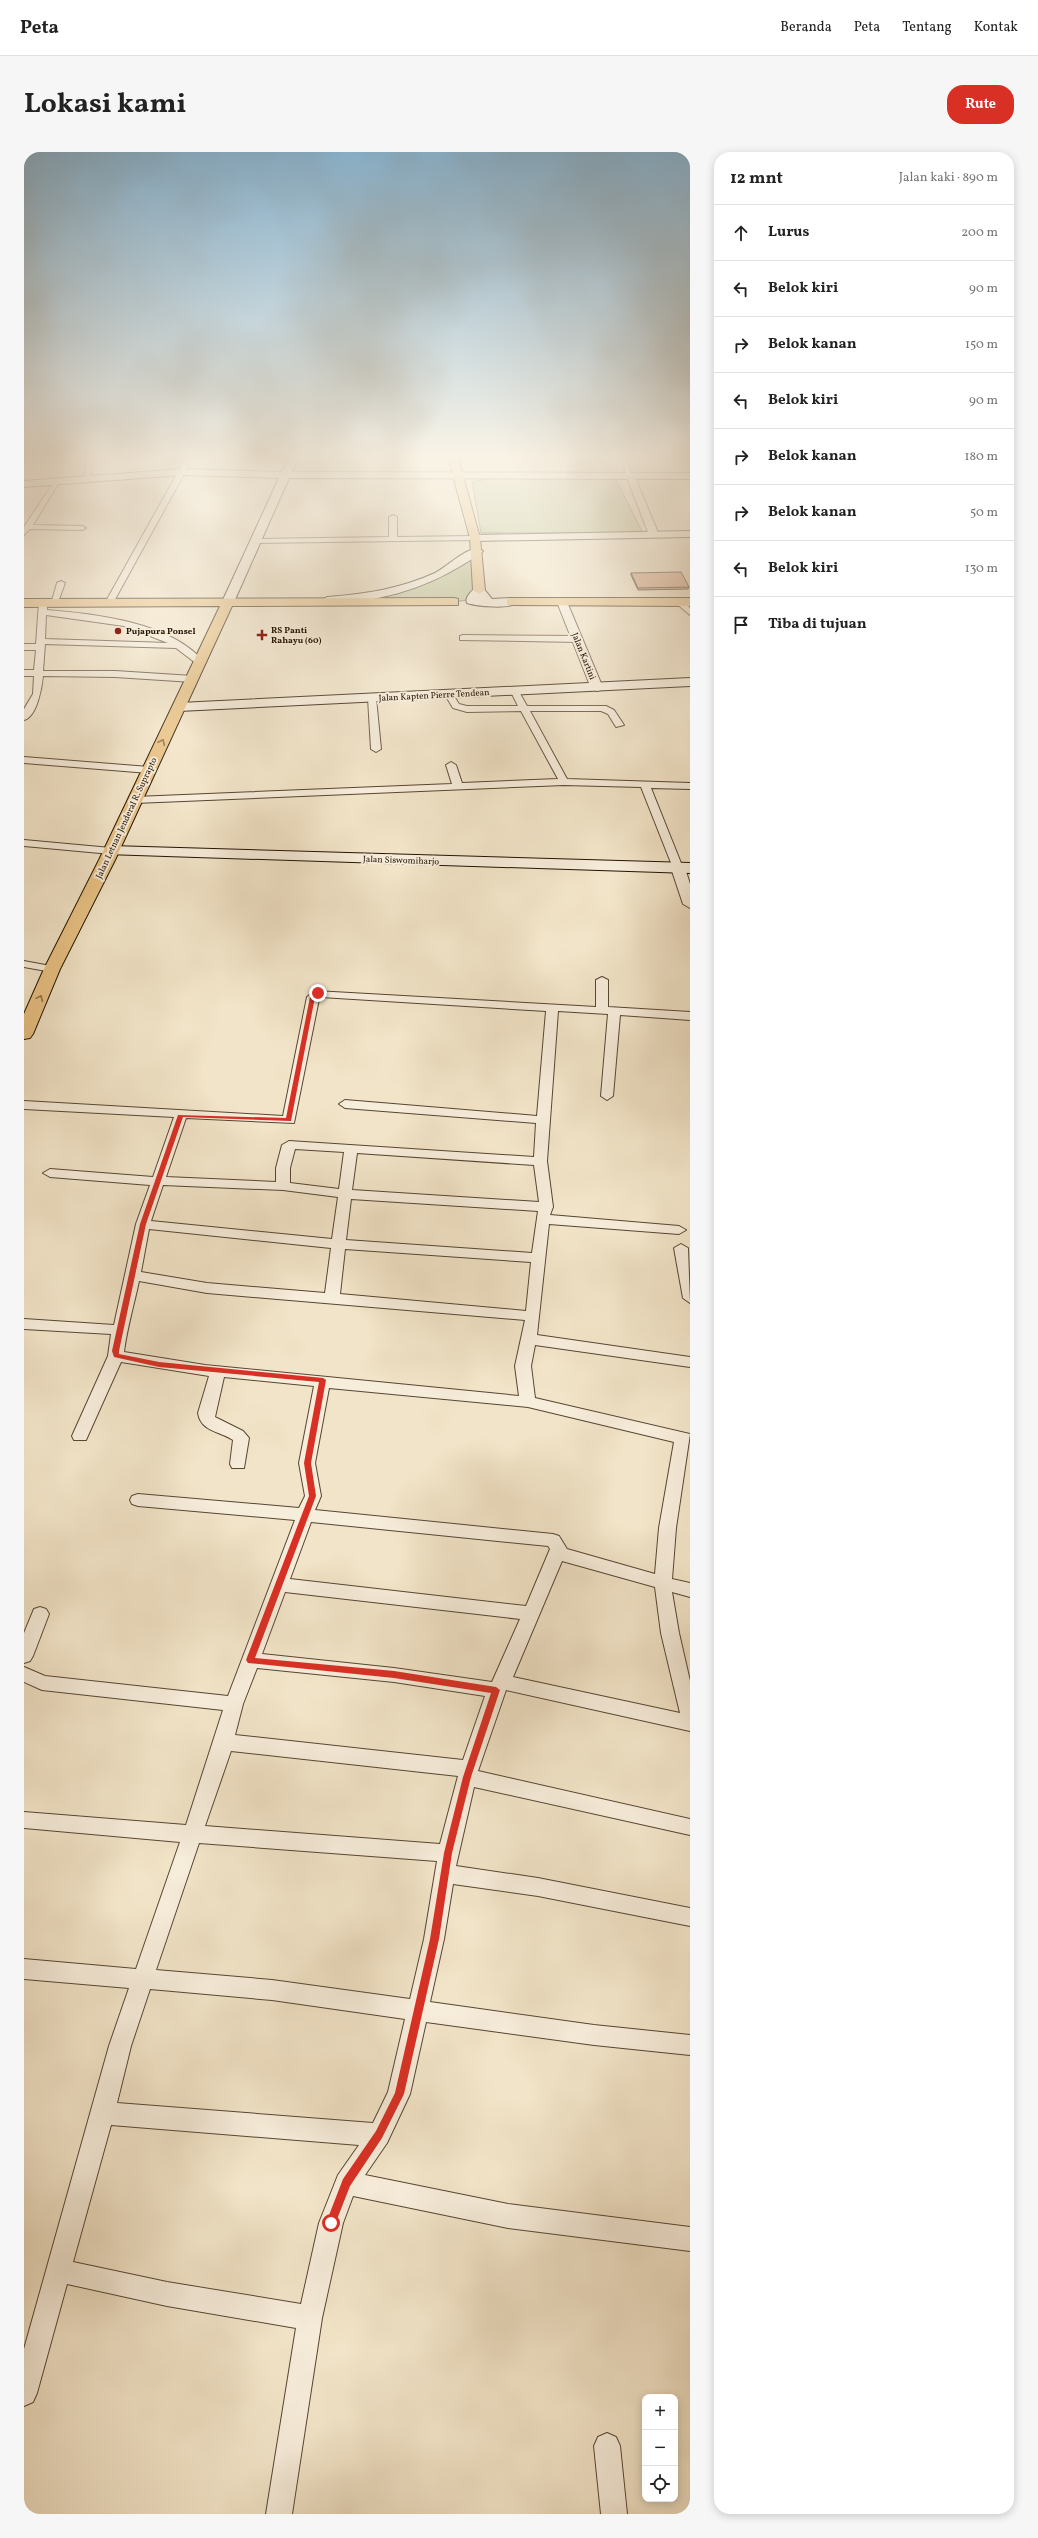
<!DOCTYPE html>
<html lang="id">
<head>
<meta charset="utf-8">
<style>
	body { margin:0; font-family:Vollkorn,serif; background:#f6f6f6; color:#222 }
	.controls { position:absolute; right:12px; bottom:12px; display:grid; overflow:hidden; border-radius:8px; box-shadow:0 2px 10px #0003 }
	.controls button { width:36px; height:36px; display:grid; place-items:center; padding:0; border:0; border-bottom:1px solid #e0e0e0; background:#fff; color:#222; font:20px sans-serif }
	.stop { position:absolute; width:12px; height:12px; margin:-9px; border:3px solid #d93025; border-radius:50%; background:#fff }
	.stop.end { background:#d93025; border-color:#fff; box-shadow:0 1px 4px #0008 }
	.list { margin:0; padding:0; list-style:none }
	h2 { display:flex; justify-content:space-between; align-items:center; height:52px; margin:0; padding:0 16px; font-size:17px }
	h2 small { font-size:13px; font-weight:400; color:#767676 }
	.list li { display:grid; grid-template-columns:26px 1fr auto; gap:12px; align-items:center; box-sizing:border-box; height:56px; padding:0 16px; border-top:1px solid #e0e0e0 }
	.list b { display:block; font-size:15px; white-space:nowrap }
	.list em { font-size:13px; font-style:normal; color:#767676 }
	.icon { flex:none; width:22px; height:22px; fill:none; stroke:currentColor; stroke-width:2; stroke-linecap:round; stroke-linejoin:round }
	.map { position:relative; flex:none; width:666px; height:2362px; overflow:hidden; border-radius:16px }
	header { display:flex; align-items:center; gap:24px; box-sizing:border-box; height:56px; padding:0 20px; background:#fff; border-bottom:1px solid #e0e0e0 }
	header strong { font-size:19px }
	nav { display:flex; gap:22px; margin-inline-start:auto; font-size:14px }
	.intro { display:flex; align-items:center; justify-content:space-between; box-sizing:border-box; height:96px; padding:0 24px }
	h1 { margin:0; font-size:28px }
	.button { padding:10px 18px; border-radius:16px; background:#d93025; color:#fff; font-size:14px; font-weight:700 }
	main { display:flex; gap:24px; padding:0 24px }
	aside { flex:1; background:#fff; border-radius:16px; box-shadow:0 2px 10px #0003 }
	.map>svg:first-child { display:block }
	.green { fill:#bac496; stroke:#6e6b4b }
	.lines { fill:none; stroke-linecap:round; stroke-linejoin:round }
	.minor-casing { stroke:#574632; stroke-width:2 }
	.tertiary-casing { stroke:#574632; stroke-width:2 }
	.secondary-casing { stroke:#231200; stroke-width:2 }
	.primary-casing { stroke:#231200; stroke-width:2 }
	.minor { fill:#f7eddb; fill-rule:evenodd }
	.tertiary { fill:#f7eddb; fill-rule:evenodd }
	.secondary { fill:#f7eddb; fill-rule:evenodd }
	.primary { fill:#e9c284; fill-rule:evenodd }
	.wall { fill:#bb8c6e; stroke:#231200 }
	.building { fill:#daa380; stroke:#231200 }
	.oneway { stroke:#907349 }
	.route { fill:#d93025 }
	.poi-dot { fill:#8f2418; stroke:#f7eddb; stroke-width:1.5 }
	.labels { text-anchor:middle; stroke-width:4; stroke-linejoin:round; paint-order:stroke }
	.far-poi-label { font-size:9px; font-weight:bold; fill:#231200; stroke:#f7eddb; text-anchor:start }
	.far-street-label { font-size:9px; fill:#231200; stroke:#f7eddb }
</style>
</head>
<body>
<header>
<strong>Peta</strong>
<nav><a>Beranda</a><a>Peta</a><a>Tentang</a><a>Kontak</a></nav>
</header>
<div class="intro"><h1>Lokasi kami</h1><a class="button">Rute</a></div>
<main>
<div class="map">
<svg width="666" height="2362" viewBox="0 0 666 2362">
	<rect width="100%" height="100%" fill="#f2e4c8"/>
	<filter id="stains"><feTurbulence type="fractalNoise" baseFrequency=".005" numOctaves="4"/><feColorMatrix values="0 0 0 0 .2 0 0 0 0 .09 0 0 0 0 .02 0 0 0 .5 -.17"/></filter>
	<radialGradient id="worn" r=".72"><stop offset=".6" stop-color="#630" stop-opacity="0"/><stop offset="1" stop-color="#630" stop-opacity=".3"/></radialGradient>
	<!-- green -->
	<g class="green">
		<path d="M469,326H591L619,381H457L448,330Z"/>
		<path d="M453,399L455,438L443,448L430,450L322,448L376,439Z"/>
	</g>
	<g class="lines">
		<defs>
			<g id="minor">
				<path d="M63,302H69L66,327L63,329L60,327Z"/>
				<path d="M164,302H171L89,451L82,453L81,451Z"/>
				<path d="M595,302H601L608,324L603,323Z"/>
				<path d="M31,328L36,329L9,373L58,374L62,376L58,378L6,377L0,383V375Z"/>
				<path d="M369,363L373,365V385L451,384L455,386L451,388L231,391L227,389L231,387L365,385V365Z"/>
				<path d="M37,429L41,431L34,450L27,452L33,431Z"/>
				<path d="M19,448L23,450V458C71,462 147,470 180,510L173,512L152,496L21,492L19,519H91L169,524L173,527L169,530L91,525L19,524C18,535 13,565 0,568V557L9,542L10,524H0V518H10L12,498H0V492H12L15,450ZM22,463L100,474L144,491L21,487Z"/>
				<path d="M653,448H659L666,456V463L653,452Z"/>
				<path d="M439,483L554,484L558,487L554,490L436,488V484Z"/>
				<path d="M491,537L494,538L503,554H582L590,558L600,573L592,575L584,562L577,559H506L543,627L666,631V637L627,636L659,716L658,718L654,719L649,716L617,635L540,633L111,651L106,648L111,645L428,632L422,613L427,610L432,613L438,631L534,627L497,559L443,560L429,556L421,543L428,541L435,552L443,554H494L487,540Z"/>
				<path d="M348,543L352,546L357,597L352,600L347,597L344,546Z"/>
				<path d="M0,605L125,615L130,618L125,621L0,611Z"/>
				<path d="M0,688L87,696L92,699L87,702L0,694Z"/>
				<path d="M0,809L32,815L34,817L28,820L0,815Z"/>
				<path d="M578,825L584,828V855L666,860V868L596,863L589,944L583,948L577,944L584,862L534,859L523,1009L529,1055L526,1063L655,1074L662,1078L655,1082L525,1072L513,1183L666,1205V1215L511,1193L507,1214L511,1246L666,1282L652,1376L648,1427L666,1431V1445L648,1440L655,1481L666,1529V1579L482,1538L454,1619L666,1667V1683L450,1635L432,1714L514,1726L666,1756V1774L514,1744L429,1732L420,1787L406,1850L570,1873L666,1883V1903L570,1893L402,1870L386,1942L363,1991L341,2023L484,2052L666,2075V2099L484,2076L329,2044L319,2071L298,2166L268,2362H242L272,2176L143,2154L43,2132L13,2241L9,2250L0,2254V2197L85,1894L105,1836L0,1827V1807L112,1817L156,1690L0,1676V1660L162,1673L199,1558L18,1538L0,1530V1515L21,1524L204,1544L271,1368L114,1354L108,1352L106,1348L108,1344L114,1342L275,1356L281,1344L275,1311L290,1234L200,1225L191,1265L219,1279L225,1286L220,1316H208L206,1312L209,1288C196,1279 177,1280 174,1261L185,1224L97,1210L62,1288H50L48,1284L84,1204L87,1182L0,1177V1167L90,1173L112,1072L126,1033L26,1025L19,1021L26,1017L129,1025L150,965L0,957V949L259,964L283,845L291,839L572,855V828ZM297,845L522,859L513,964L321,948L315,952L321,956L512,971L510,1005L265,989L258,993L252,1016V1030L142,1025L162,966L270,971L295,847ZM271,997L320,1000L315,1037L266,1031V1016ZM333,1001L510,1013L515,1050L328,1038ZM139,1033L259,1038L314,1045L308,1087L127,1069ZM327,1047L514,1059L508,1101L322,1088ZM125,1077L307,1096L301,1141L183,1131L117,1120ZM321,1097L507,1110L502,1159L316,1142ZM115,1129L183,1141L501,1168L491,1214L495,1244L181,1213L100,1200C103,1176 110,1153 115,1129ZM305,1236L504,1255L650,1290L635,1376L631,1422L543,1397L535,1384L529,1382L291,1358L297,1344L291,1311ZM287,1370L524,1394L526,1397L502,1454L266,1427ZM538,1409L631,1435L637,1481L656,1561L489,1525ZM261,1440L496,1467L468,1530L370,1516L238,1502ZM233,1516L370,1530L461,1544L439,1608L211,1583L219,1552ZM207,1599L434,1624L416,1692L181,1674ZM175,1691L413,1709L400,1787L386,1847L248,1828L132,1818ZM126,1837L248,1848L381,1867L364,1940L349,1971L93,1951L107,1894ZM87,1973L335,1993L314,2023L295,2071L277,2152L143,2130L49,2110Z"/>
				<path d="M657,1092L664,1096L666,1151L659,1146L650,1096Z"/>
				<path d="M16,1455L22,1457L25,1462L9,1504L6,1509L0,1511V1481L10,1457Z"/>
				<path d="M583,2281L592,2285L596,2294L603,2362H577L570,2294L574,2285Z"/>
			</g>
			<g id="tertiary">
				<path d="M606,320L610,323L635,383L633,385L625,383L602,323Z"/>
				<path d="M538,447L543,450L579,536L577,538L573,539L567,536L533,450Z"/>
				<path d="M654,712L661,716L666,732V756L659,752L647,716Z"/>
			</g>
			<g id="secondary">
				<path d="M266,302H276L268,320L666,321V327L265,326L210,450L204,454L198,450L255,326L157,323L0,335V329L157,317L258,320Z"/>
				<path d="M666,379V385L451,389L446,386L451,383Z"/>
				<path d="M453,396L459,399L457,401C414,431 372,446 320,451C313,452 301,455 297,449L303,445C341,442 376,437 411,421C424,414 438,399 453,396Z"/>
				<path d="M455,434L459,436L468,447L487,446L493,450C487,458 452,454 443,451C440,445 450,436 455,434Z"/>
				<path d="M666,526V534L155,559L148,555L155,551Z"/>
				<path d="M87,694L666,711V721L82,702L79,699L82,696Z"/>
			</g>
			<g id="primary">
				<path d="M423,302H433L456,386L461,438L455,442L449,438L446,386Z"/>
				<path d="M430,446L434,447V453L208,454L91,708L36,817L9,882L6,886L0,887V862L20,817L75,708L196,454L0,455V447Z"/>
				<path d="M487,446H666V454L483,453V447Z"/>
			</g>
		</defs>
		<!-- minor casing -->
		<use href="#minor" class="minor-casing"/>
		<!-- tertiary casing -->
		<use href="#tertiary" class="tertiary-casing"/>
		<!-- secondary casing -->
		<use href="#secondary" class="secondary-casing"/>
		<!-- primary casing -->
		<use href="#primary" class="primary-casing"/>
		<!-- minor -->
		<use href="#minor" class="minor"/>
		<!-- tertiary -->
		<use href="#tertiary" class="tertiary"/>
		<!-- secondary -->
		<use href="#secondary" class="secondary"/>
		<!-- primary -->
		<use href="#primary" class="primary"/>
	</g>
	<!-- wall -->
	<path class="wall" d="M607,421L665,435L664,437L614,438L607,423Z"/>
	<!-- building -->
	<path class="building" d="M657,420L665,435L614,436L607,421Z"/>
	<!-- one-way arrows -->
	<defs><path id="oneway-chevron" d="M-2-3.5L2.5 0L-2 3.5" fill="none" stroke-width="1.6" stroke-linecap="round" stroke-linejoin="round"/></defs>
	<g class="oneway">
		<use href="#oneway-chevron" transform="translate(138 590) rotate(-65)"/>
		<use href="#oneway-chevron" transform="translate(16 846) rotate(-66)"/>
	</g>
	<!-- sky -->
	<linearGradient id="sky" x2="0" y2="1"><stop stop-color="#8ab8d7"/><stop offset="0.48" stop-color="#f9f3e6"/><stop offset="1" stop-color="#f9f3e6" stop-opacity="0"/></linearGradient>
	<rect width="666" height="633" fill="url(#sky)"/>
	<!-- route -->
	<path class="route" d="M293,840L297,841L291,845L267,969L159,965L122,1072L95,1199V1202L135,1210L299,1226L302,1228L287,1311L292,1344L231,1506L370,1519L472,1535L476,1538L447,1625L428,1701L415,1787L380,1942L358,1986L326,2034L310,2075L307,2076L302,2071L319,2027L352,1979L371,1941L406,1787L420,1701L439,1625L467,1541L370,1526L224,1511L222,1508L285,1344L280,1311L295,1230L135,1215L90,1205L88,1199L116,1072L154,963L262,966L286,845Z"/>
	<!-- markers -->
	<g class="poi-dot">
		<circle cx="94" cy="479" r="4"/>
		<path d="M236 477h4v4h4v4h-4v4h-4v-4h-4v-4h4z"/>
	</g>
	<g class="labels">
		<!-- far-poi labels -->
		<g class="far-poi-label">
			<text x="247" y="481">RS Panti<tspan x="247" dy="10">Rahayu (60)</tspan></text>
			<text x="102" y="482">Pujapura Ponsel</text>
		</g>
		<!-- far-street labels -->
		<g class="far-street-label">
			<text transform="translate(560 504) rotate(68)" y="3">Jalan Kartini</text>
			<text transform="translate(410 543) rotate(-3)" y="3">Jalan Kapten Pierre Tendean</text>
			<text transform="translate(102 666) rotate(-65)" y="3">Jalan Letnan Jenderal R. Suprapto</text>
			<text transform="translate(377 708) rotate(2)" y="3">Jalan Siswomiharjo</text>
		</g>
	</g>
	<rect width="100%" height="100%" filter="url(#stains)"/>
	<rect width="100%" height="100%" fill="url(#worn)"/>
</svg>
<div class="controls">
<button>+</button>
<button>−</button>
<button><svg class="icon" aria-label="locate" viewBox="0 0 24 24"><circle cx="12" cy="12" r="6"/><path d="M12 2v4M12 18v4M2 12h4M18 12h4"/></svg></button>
</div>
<div class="stop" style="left:307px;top:2071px"></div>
<div class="stop end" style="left:294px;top:841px"></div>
</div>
<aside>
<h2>12 mnt<small>Jalan kaki · 890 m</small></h2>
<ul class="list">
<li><svg class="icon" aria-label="ahead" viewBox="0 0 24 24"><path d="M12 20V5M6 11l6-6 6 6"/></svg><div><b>Lurus</b></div><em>200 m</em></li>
<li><svg class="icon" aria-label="left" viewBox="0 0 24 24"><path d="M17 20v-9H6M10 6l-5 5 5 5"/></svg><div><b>Belok kiri</b></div><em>90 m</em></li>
<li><svg class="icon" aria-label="right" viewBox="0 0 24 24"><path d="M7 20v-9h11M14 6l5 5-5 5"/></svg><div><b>Belok kanan</b></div><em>150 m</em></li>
<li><svg class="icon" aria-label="left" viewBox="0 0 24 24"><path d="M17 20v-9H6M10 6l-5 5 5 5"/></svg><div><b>Belok kiri</b></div><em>90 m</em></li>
<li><svg class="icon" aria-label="right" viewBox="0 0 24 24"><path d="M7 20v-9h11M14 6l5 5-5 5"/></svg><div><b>Belok kanan</b></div><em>180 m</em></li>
<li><svg class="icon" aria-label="right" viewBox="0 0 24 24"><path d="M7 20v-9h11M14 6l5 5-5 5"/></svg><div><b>Belok kanan</b></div><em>50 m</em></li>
<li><svg class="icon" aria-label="left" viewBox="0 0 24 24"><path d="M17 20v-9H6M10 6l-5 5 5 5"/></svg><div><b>Belok kiri</b></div><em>130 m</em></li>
<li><svg class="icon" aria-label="arrive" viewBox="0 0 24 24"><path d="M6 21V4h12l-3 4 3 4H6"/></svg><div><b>Tiba di tujuan</b></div></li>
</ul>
</aside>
</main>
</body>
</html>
